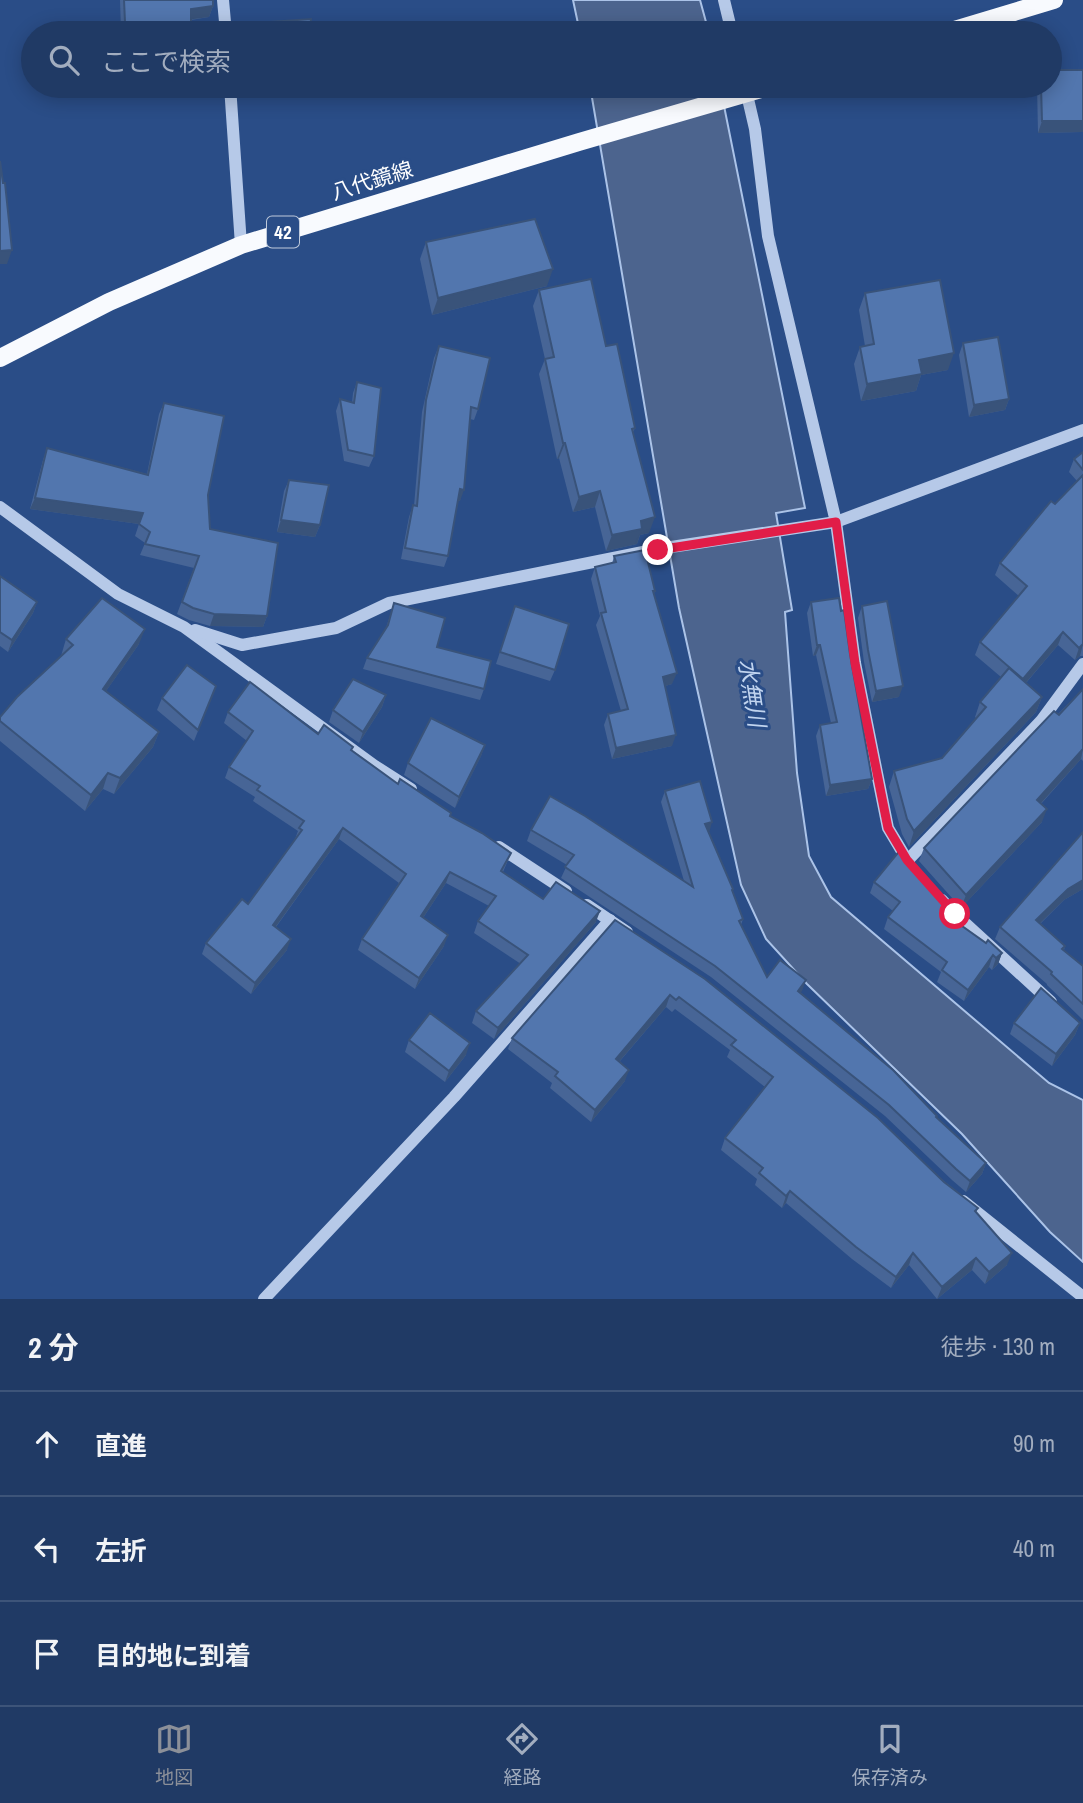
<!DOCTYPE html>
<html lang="ja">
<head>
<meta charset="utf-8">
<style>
	body { margin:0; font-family:"Archivo Narrow","Noto Sans JP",sans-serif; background:#2d456e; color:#f1f3f6 }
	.stop { position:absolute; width:21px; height:21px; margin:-16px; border:5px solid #e11d48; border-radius:50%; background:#fff }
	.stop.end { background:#e11d48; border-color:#fff; box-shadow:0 2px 7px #0008 }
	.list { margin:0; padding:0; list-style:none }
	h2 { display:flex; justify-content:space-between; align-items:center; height:91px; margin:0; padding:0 28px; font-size:30px }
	h2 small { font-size:23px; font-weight:400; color:#a2adbf }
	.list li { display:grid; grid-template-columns:46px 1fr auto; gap:21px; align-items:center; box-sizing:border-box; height:105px; padding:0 28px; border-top:2px solid #3d5479 }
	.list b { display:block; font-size:26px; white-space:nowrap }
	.list em { font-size:23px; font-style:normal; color:#a2adbf }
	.icon { flex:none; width:38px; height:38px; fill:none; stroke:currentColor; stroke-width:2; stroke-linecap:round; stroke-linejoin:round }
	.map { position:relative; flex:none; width:1083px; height:1299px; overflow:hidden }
	.search { position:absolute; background:#203a65; box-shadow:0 4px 18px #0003; left:21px; right:21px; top:21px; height:77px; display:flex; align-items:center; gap:18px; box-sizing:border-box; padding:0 24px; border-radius:38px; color:#a2adbf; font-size:26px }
	.sheet { height:406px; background:#203a65 }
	nav { display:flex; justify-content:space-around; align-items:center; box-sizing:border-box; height:98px; border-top:2px solid #3d5479; background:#203a65; font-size:19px; color:#a2adbf }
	nav a { display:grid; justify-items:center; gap:4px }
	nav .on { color:#8c9099 }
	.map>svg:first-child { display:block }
	.water { fill:#4c648e; stroke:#abc3e8; stroke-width:2 }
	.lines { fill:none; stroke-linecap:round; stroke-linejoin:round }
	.minor { stroke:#b6c9e8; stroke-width:12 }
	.major { stroke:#f8fafe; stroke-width:18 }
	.wall { fill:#476596 }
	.shaded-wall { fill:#39537a }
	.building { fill:#5276ae; stroke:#39537a; stroke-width:2 }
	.route { stroke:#e11d48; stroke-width:9 }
	.labels { text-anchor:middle; stroke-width:6; stroke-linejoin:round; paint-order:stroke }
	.shield { fill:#2a4d87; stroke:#bfcadb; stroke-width:2 }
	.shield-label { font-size:19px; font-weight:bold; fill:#fff }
	.street-label { font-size:21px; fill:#fff; stroke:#2a4d87 }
	.water-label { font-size:23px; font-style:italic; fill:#c1d4ef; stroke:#2a4d87 }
</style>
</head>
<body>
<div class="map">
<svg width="1083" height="1299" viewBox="0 0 1083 1299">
	<rect width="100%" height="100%" fill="#2a4d87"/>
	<!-- water -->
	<g class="water">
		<path d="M573,0H700L709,33H580Z"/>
		<path d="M590,86H720L805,508L776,513L792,610L785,612L797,773L809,856L831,897L1049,1083L1083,1100V1262L1050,1232L962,1134L807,984L766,939L741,885L679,608Z"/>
	</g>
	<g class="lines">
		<!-- minor -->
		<g class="minor">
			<path d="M223,0L226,33"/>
			<path d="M724,0L732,33"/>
			<path d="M230,86L241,245"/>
			<path d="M745,86L755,129L768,236L836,522L855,663L888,828L909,863"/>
			<path d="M0,507L118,594L184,627L375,766L411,789"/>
			<path d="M195,630L242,645L336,628L389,603L658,549L836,522L1083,430"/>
			<path d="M499,847L566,891"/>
			<path d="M907,861L1041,721L1083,664"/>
			<path d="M942,900L955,914L1051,1002"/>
			<path d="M587,905L627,932"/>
			<path d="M963,1201L1083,1297"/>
			<path d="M264,1299L454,1097L610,920"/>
		</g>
		<!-- major -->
		<g class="major">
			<path d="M944,33L1054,0"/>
			<path d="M0,358L109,302L241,245L579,142L771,86"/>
		</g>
	</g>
	<!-- wall -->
	<g class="wall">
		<path d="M120,0H213V6L209,17L191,20L187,33H121Z"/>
		<path d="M270,22L310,33H266Z"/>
		<path d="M1083,70V132L1038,133L1037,86H1050Z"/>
		<path d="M426,242L547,286L432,315L420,259Z"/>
		<path d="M539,290L606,346L635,428L633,432L649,533L640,535L637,544L606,551L595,507L573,512L559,458L557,459L539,374L545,359L533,306Z"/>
		<path d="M865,293L948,370L921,375L916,391L861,401L854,364L860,347L865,346L859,310Z"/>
		<path d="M963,343L1009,399L1005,410L969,417L959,355Z"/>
		<path d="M439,346L478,409L474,420L470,419L460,501H458L448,556L444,567L401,559L409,517L413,505L414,506L422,412L434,358Z"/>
		<path d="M357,382L374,456L369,467L344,461L336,411L340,399L352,403L353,393Z"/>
		<path d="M164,403L208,495L210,529L267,616L263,627L210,626L189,620L177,614L194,568L140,555L145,543L135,536L139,524L30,509L43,460L47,448L147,474L159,414Z"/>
		<path d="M1083,452V656H1080L1075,660L1058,645L1026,683L1042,697L1036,712L909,847L902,834L889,787L894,771L942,758L976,718L975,717L980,702L1001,677L975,655L980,642L1019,596L995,575L1000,563L1077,481L1069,472L1074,459Z"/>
		<path d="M289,480L320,525L315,537L277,532L284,491Z"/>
		<path d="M614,556L655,591L654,593L672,684L665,686L672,746L612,759L604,725L608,714L621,711L596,625L600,616L591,579L595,567L612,564Z"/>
		<path d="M0,576L37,602L33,613L8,652L0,646Z"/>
		<path d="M811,602L841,611L850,654L872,779L868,789L826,796L816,736L820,725L831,723L816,655L813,656L807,613Z"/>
		<path d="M394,603L437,647L484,689L480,700L363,669L367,658L386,628Z"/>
		<path d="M515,606L555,670L550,681L496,664Z"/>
		<path d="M862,606L899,697L872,702L864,662L858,618Z"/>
		<path d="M66,639L139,644L106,691L159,732L153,747L114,794L103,789L85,811L0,741V717L61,656Z"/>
		<path d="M216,686L194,741L157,710L162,698Z"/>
		<path d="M1083,689V761L1081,759L1041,804L1042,822L961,908L919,861L924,848Z"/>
		<path d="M386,695L382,707L359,743L329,722L333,710Z"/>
		<path d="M228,712L318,734L353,747L352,750L398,784L511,853L503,872L543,899L596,922L494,1039L472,1023L476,1011L521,964L474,933L478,921L489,906L446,883L423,918L444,946L415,989L358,950L362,939L399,883L339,839L276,927L287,950L251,994L202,954L206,943L248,904L295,839L298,831L253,801L255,797L225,778L229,767L247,741L224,723Z"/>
		<path d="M485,745L481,756L455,808L404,775L408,763Z"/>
		<path d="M665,791L709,832L743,919L741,925L767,977L806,980L800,993L937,1116V1118L986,1163L982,1174L966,1192L952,1180L885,1116L711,977L561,878L567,865L527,841L531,830L684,881L661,802Z"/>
		<path d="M1083,832V889L1064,900L1040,924L1065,946L1064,950L1083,966V1020L1047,985V984L995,939L1000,927Z"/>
		<path d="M905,855L950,918L986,943L1002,953L998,964L992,970L989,967L964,1001L937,982L941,972L884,929L888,917L893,911L870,893L874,882Z"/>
		<path d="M615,920L978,1208L976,1213L1007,1265L985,1284L972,1270L937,1299L909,1265L891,1288L852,1259L786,1203L782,1208L755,1185L757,1179L721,1150L725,1138L765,1087L727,1057L730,1050L675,1009L672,1012L666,1007L620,1061L625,1081L591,1122L550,1088L552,1083L508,1049L512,1038Z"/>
		<path d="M1014,1023H1080L1075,1035L1052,1066L1010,1034Z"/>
		<path d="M409,1040L466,1055L445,1082L405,1052Z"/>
	</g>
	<!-- shaded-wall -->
	<g class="shaded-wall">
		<path d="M213,6L209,17L186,20L191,9Z"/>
		<path d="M125,22H191L187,33H121Z"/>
		<path d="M1042,121H1083V132L1038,133Z"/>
		<path d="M12,250L7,264H0V251Z"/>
		<path d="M553,269L547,286L432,315L438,298Z"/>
		<path d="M954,353L948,370L921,375L916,391L861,401L867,384L919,360Z"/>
		<path d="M1009,399L1005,410L969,417L974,405Z"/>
		<path d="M563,443H565L559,458L557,459Z"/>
		<path d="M460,489L464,490L460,501H456Z"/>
		<path d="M600,491L595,507L573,512L579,497Z"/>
		<path d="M35,498L143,513L139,524L30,509Z"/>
		<path d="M655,517L649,533L640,535L637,544L606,551L612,535L641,521Z"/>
		<path d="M281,520L320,525L315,537L277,532Z"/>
		<path d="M37,602L33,613L8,652L12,640Z"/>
		<path d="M214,614L267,616L263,627L210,626Z"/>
		<path d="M145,629L139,644L97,704L103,689Z"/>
		<path d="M1063,632L1058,645L1018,692L1023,679Z"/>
		<path d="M1083,644L1080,656L1075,660L1079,648Z"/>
		<path d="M817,645H820L816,655L813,656Z"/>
		<path d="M677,673L672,684L659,688L663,677Z"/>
		<path d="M903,686L899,697L872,702L876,691Z"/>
		<path d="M386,695L382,707L359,743L363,732Z"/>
		<path d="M1042,697L1036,712L909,847L914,831Z"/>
		<path d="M159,732L153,747L114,794L120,778Z"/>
		<path d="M676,735L672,746L612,759L616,748Z"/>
		<path d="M485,745L481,756L455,808L459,797Z"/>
		<path d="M1083,749L1081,759L1032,813L1037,800Z"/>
		<path d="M108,773L103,789L85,811L91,795Z"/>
		<path d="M872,779L868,789L826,796L830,785Z"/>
		<path d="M1047,809L1042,822L961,908L966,895Z"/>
		<path d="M712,822L709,833L705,824Z"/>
		<path d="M343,828L339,839L269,936L273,925Z"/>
		<path d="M450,872L446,883L417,927L421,916Z"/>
		<path d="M1083,880V889L1064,900L1031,932L1036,920L1068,889Z"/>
		<path d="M600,911L596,922L494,1039L498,1028Z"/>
		<path d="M448,935L444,946L415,989L419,978Z"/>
		<path d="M291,939L287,950L251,994L255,983Z"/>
		<path d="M1002,953L998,964L992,970L996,958Z"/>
		<path d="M993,955L989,967L964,1001L968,990Z"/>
		<path d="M806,980L802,991L794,1002L798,991Z"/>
		<path d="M670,995L666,1007L612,1070L616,1059Z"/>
		<path d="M1080,1023L1075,1035L1052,1066L1056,1054Z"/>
		<path d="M470,1043L466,1055L445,1082L449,1071Z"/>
		<path d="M629,1070L625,1081L591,1122L595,1110Z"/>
		<path d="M986,1163L982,1174L966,1192L970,1181Z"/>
		<path d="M790,1191L786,1203L782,1208L786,1196Z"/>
		<path d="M913,1253L909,1265L891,1288L896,1277Z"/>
		<path d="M1012,1253L1007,1265L985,1284L989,1272Z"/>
		<path d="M976,1258L972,1270L937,1299L942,1287Z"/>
	</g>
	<!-- building -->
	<g class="building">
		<path d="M124,0H213V6L191,9V22H125Z"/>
		<path d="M311,19L310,33H270V22Z"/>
		<path d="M1050,70H1083V121H1042L1041,86H1050Z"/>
		<path d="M0,161L3,183H5L12,250L0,251Z"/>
		<path d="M535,219L553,269L438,298L426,242Z"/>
		<path d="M591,279L606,346L617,344L635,428L632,429L655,517L641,521L642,529L612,535L600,491L579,497L565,443H563L545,359L554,357L539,290Z"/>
		<path d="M940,280L954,353L919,360L922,374L867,384L860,347L874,344L865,293Z"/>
		<path d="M998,337L1009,399L974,405L963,343Z"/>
		<path d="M439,346L490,358L478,409L471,407L464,490L460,489L448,556L405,548L413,505L417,506L426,400Z"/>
		<path d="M357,382L381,388L374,456L348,450L340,399L354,403Z"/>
		<path d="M164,403L224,416L208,495L210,529L278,543L267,616L214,614L193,608L182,602L199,556L145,544L150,532L139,524L143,513L35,498L47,448L148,475Z"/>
		<path d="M1083,452V470L1074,459Z"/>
		<path d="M1083,475V644L1079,648L1063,632L1023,679L980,642L1027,586L1000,563L1051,501L1055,504Z"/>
		<path d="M289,480L329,485L320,525L281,520Z"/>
		<path d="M645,550L655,591H653L677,673L663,677L676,735L616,748L608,714L628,709L601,613L606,612L595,567L616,562L614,556Z"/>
		<path d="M0,576L37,602L12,640L0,632Z"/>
		<path d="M102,598L145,629L103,689L159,732L120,778L108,773L91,795L0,721V717L17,697L73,645L66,639Z"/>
		<path d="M839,598L841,611L844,610L850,654L872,779L830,785L820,725L837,722L820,645H817L811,602Z"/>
		<path d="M887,601L903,686L876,691L868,650L862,606Z"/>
		<path d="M394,603L445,618L437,647L491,661L484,689L367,658L388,625Z"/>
		<path d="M515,606L569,624L555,670L500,652Z"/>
		<path d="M187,665L216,686L198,730L162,698Z"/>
		<path d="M1009,668L1042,697L914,831L907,819L894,771L942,758L986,707L980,702Z"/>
		<path d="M353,679L386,695L363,732L333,710Z"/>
		<path d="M250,682L318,734L324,725L353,747L351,750L398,784L400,779L451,813L450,816L482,833L511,853L501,871L543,899L556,882L600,911L498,1028L476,1011L528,955L478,921L496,896L450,872L421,916L448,935L419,978L362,939L406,874L343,828L273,925L291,939L255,983L206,943L242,899L248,904L302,830L299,828L304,821L257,790L260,786L229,767L253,731L228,712Z"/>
		<path d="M1083,689V749L1037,800L1047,809L966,895L924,848L1054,711L1059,715Z"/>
		<path d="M431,718L485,745L459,797L408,763Z"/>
		<path d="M700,781L712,822L705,824L733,889L732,890L743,919L739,921L767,977L780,960L806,980L798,991L893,1070L937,1116L936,1117L986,1163L970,1181L956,1169L889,1105L715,966L565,867L574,855L531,830L550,796L585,816L693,887L665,791Z"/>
		<path d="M1083,832V880L1068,889L1036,920L1065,946L1062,949L1083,966V1004L1051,974L1052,972L1000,927Z"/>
		<path d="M901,849L905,855L953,909L948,916L986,943L988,940L1002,953L996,958L993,955L968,990L942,970L947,962L888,917L900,902L874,882Z"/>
		<path d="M615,920L705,979L878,1118L944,1182L978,1208L975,1211L1012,1253L989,1272L976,1258L942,1287L913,1253L896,1277L856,1247L790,1191L786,1196L759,1173L763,1168L725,1138L773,1077L731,1045L736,1040L679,997L676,1000L670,995L616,1059L629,1070L595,1110L555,1076L558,1072L512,1038Z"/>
		<path d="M1041,988L1080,1023L1056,1054L1014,1023Z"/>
		<path d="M430,1013L470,1043L449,1071L409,1040Z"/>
	</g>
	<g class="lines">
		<!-- route -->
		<path class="route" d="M658,550L836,522L855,663L888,828L907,860L955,914"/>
	</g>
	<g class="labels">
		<!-- shield labels -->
		<rect class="shield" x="267" y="216.5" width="32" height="31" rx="5"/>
		<g class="shield-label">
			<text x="283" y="239">42</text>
		</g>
		<!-- street labels -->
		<g class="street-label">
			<text transform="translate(372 181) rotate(-17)" y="7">八代鏡線</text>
		</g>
		<!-- water labels -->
		<g class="water-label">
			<text transform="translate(752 693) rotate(81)" y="8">水無川</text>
		</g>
	</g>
</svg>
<div class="stop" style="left:955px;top:914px"></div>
<div class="stop end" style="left:658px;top:550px"></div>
<div class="search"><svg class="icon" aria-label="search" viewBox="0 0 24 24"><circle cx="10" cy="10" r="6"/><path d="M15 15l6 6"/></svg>ここで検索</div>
</div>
<section class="sheet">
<h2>2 分<small>徒歩 · 130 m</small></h2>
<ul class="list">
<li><svg class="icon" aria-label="ahead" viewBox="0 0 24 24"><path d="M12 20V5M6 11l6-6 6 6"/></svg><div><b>直進</b></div><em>90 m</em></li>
<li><svg class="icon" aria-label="left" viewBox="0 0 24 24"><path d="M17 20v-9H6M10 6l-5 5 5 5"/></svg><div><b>左折</b></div><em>40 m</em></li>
<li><svg class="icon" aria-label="arrive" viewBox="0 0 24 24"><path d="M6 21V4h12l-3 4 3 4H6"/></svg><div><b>目的地に到着</b></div></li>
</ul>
</section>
<nav>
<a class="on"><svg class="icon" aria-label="map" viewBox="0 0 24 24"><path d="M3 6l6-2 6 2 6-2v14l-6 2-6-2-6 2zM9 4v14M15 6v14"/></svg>地図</a>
<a><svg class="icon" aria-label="directions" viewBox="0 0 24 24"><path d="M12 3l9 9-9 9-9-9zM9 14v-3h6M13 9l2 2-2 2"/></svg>経路</a>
<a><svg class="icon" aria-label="saved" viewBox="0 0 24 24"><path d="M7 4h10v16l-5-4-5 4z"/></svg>保存済み</a>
</nav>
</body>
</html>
